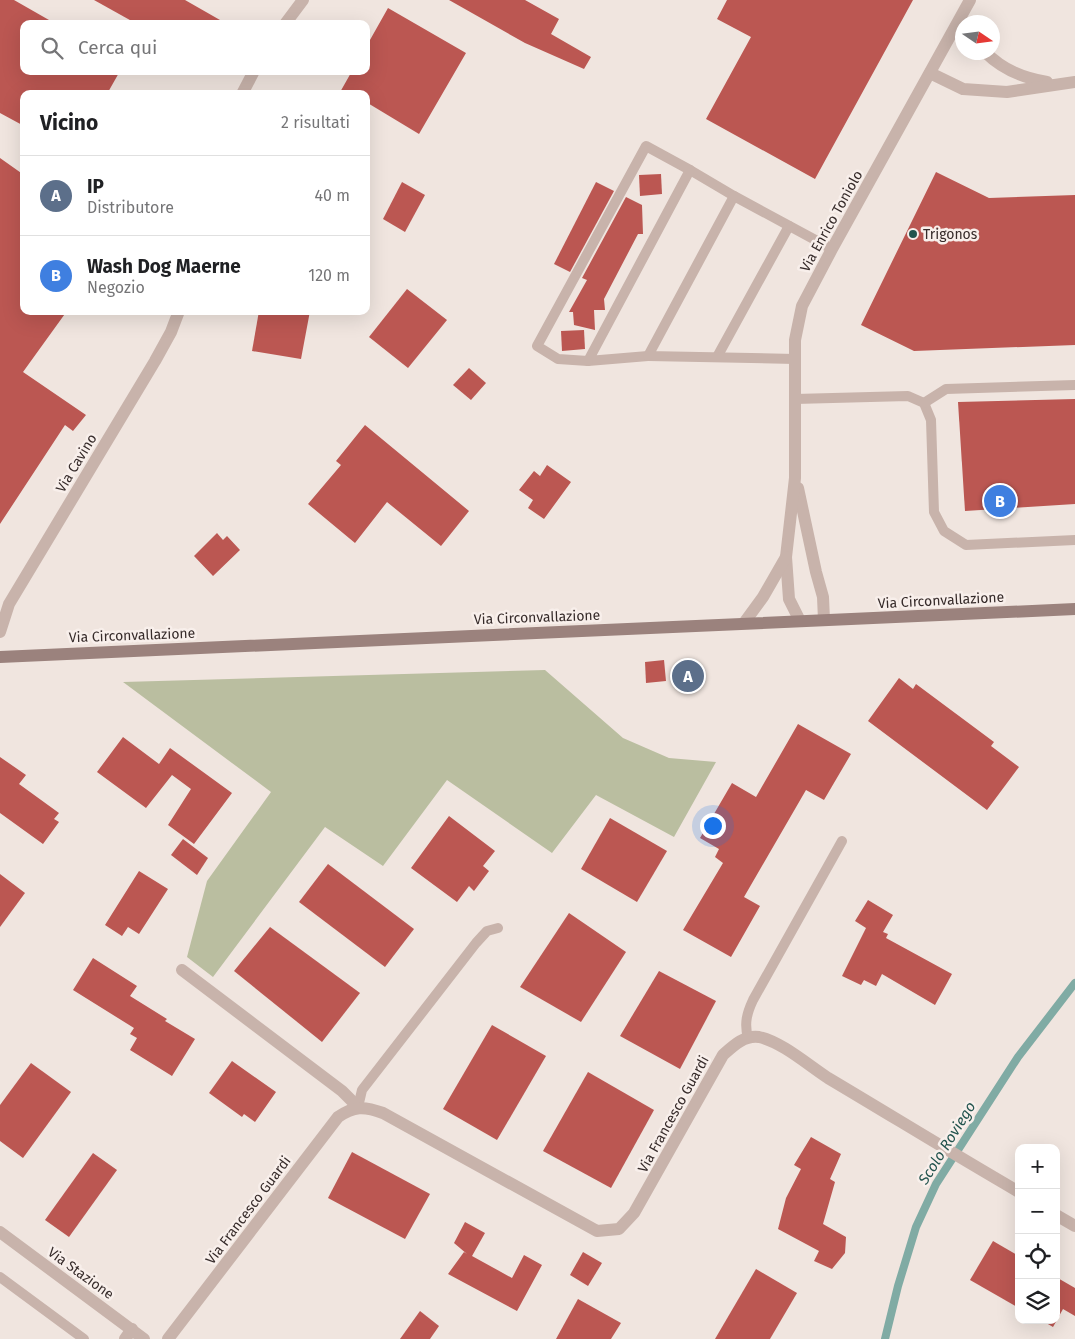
<!DOCTYPE html>
<html lang="it">
<head>
<meta charset="utf-8">
<style>
	body { margin:0; font-family:"Fira Sans",sans-serif; background:#f6f6f6; color:#202124 }
	.controls { position:absolute; right:15px; bottom:15px; display:grid; overflow:hidden; border-radius:10px; box-shadow:0 5px 20px #0002 }
	.controls button { width:45px; height:45px; display:grid; place-items:center; padding:0; border:0; border-bottom:1px solid #e0e0e0; background:#fff; color:#202124; font:25px sans-serif }
	.compass { position:absolute; left:955px; top:15px; width:45px; height:45px; border-radius:50%; background:#fff; box-shadow:0 5px 20px #0002; rotate:103deg }
	.you { position:absolute; left:712px; top:825px; width:18px; height:18px; margin:-12px; border:4px solid #fff; border-radius:50%; background:#1a73e8; box-shadow:0 0 0 8px #1a73e833 }
	.badge { display:grid; place-items:center; width:32px; height:32px; border-radius:50%; background:#d93025; color:#fff; font-size:16px; font-weight:700 }
	.pin { position:absolute; translate:-50% -50%; border:2px solid #fff; box-shadow:0 1px 5px #0006 }
	.list { margin:0; padding:0; list-style:none }
	h2 { display:flex; justify-content:space-between; align-items:center; height:65px; margin:0; padding:0 20px; font-size:21px }
	h2 small { font-size:16px; font-weight:400; color:#757577 }
	.list li { display:grid; grid-template-columns:32px 1fr auto; gap:15px; align-items:center; box-sizing:border-box; height:80px; padding:0 20px; border-top:1px solid #e0e0e0 }
	.list b { display:block; font-size:19px; white-space:nowrap }
	.list p { margin:0; font-size:16px; white-space:nowrap; color:#757577 }
	.list em { font-size:16px; font-style:normal; color:#757577 }
	.icon { flex:none; width:28px; height:28px; fill:none; stroke:currentColor; stroke-width:2; stroke-linecap:round; stroke-linejoin:round }
	.map { position:relative; flex:none; width:1075px; height:1339px; overflow:hidden }
	.search { position:absolute; background:#fff; box-shadow:0 5px 20px #0002; left:20px; top:20px; width:350px; height:55px; display:flex; align-items:center; gap:12px; box-sizing:border-box; padding:0 18px; border-radius:10px; color:#757577; font-size:19px }
	.panel { position:absolute; background:#fff; box-shadow:0 5px 20px #0002; left:20px; top:90px; width:350px; height:225px; border-radius:10px }
	.map>svg:first-child { display:block }
	.green { fill:#babea0 }
	.lines { fill:none; stroke-linecap:round; stroke-linejoin:round }
	.stream { stroke:#80aba4; stroke-width:8 }
	.building { fill:#bb5752 }
	.service { stroke:#c8b3ab; stroke-width:10 }
	.minor { stroke:#c8b3ab; stroke-width:12 }
	.tertiary { stroke:#c8b3ab; stroke-width:12 }
	.secondary { stroke:#9b827d; stroke-width:12 }
	.poi-dot { fill:#23544e; stroke:#f8efeb; stroke-width:2 }
	.labels { text-anchor:middle; stroke-width:5; stroke-linejoin:round; paint-order:stroke }
	.street-label { font-size:14px; fill:#362b2a; stroke:#f8efeb }
	.poi-label { font-size:14px; fill:#362b2a; stroke:#f8efeb; text-anchor:start }
	.water-label { font-size:15px; font-style:italic; fill:#23544e; stroke:#f8efeb }
</style>
</head>
<body>
<div class="map">
<svg width="1075" height="1339" viewBox="0 0 1075 1339">
	<rect width="100%" height="100%" fill="#f0e5df"/>
	<!-- green -->
	<path class="green" d="M545,670L623,738L669,758L716,762L674,837L596,795L552,853L447,780L383,866L325,827L213,977L187,957L207,881L271,792L123,682Z"/>
	<g class="lines">
		<!-- stream -->
		<path class="stream" d="M885,1339L898,1286L916,1227L936,1184L1018,1057L1075,983"/>
	</g>
	<!-- building -->
	<g class="building">
		<path d="M0,0H14L56,24H24V71H120L107,94H24V126L0,113Z"/>
		<path d="M94,0H185L227,24H137Z"/>
		<path d="M449,0H525L559,19L551,34L591,57L584,69L525,43Z"/>
		<path d="M727,0H913L815,179L706,119L751,37L717,19Z"/>
		<path d="M388,8L466,53L419,134L366,102V94H339L352,71H366V47Z"/>
		<path d="M0,158L24,175V311H67L23,372L86,415L73,431L65,425L0,524Z"/>
		<path d="M936,172L989,198L1075,195V345L914,351L861,325Z"/>
		<path d="M661,174L662,194L640,196L639,175Z"/>
		<path d="M402,182L425,195L405,232L383,219Z"/>
		<path d="M596,182L614,191L570,272L554,264Z"/>
		<path d="M626,197L642,205L643,234H638L604,299L605,310H594L595,330L574,325L573,312H569L587,280L582,278Z"/>
		<path d="M407,289L447,320L408,368L369,337Z"/>
		<path d="M259,311H310L301,359L252,351Z"/>
		<path d="M584,330L585,349L562,351L561,331Z"/>
		<path d="M469,368L486,383L471,400L453,385Z"/>
		<path d="M1075,399V504L965,511L958,402Z"/>
		<path d="M365,425L469,511L441,546L387,502L355,543L308,504L341,465L336,461Z"/>
		<path d="M547,465L571,482L544,519L528,508L533,500L519,490L534,471L540,476Z"/>
		<path d="M217,533L223,540L227,536L240,550L213,576L194,556Z"/>
		<path d="M664,660L666,681L646,683L645,662Z"/>
		<path d="M899,678L913,689L916,684L994,742L991,746L1019,767L987,810L868,721Z"/>
		<path d="M798,724L851,754L824,800L806,790L744,897L760,906L731,957L683,930L723,863L715,857L719,849L700,838L732,783L756,797Z"/>
		<path d="M123,737L159,764L170,748L232,793L194,844L168,825L191,789L172,775L146,808L97,772Z"/>
		<path d="M0,757L26,775L19,784L59,813L54,819L59,822L43,844L0,813Z"/>
		<path d="M449,816L495,851L483,866L489,871L474,891L469,886L457,902L411,868Z"/>
		<path d="M610,818L667,851L637,902L581,869Z"/>
		<path d="M183,839L208,858L197,875L171,855Z"/>
		<path d="M328,864L414,929L385,967L299,902Z"/>
		<path d="M139,871L168,889L139,934L128,927L122,936L105,925Z"/>
		<path d="M0,874L25,893L0,927Z"/>
		<path d="M868,900L893,915L883,932L888,934L886,938L952,974L935,1005L882,974L876,986L864,980L861,985L842,976L866,928L855,921Z"/>
		<path d="M569,913L626,952L581,1022L520,987Z"/>
		<path d="M270,927L360,993L322,1042L234,971Z"/>
		<path d="M93,958L137,986L130,996L167,1019L165,1021L195,1039L172,1076L130,1050L137,1038L130,1034L134,1028L73,990Z"/>
		<path d="M659,971L716,1001L680,1069L620,1036Z"/>
		<path d="M492,1025L546,1056L497,1140L443,1109Z"/>
		<path d="M232,1061L276,1092L255,1122L244,1114L242,1117L209,1093Z"/>
		<path d="M31,1063L71,1092L23,1158L0,1141V1105Z"/>
		<path d="M588,1072L654,1110L611,1188L543,1151Z"/>
		<path d="M811,1137L841,1154L830,1179L835,1182L823,1224L846,1237L845,1253L832,1269L814,1261L819,1251L778,1229L786,1198L801,1169L794,1165Z"/>
		<path d="M352,1152L430,1194L405,1239L328,1198Z"/>
		<path d="M93,1153L117,1170L69,1237L45,1220Z"/>
		<path d="M465,1222L485,1233L472,1256L512,1278L524,1255L542,1265L517,1311L448,1274L464,1252L467,1254L454,1243Z"/>
		<path d="M993,1241L1019,1256V1308L970,1280Z"/>
		<path d="M583,1252L602,1263L588,1286L570,1275Z"/>
		<path d="M756,1269L797,1293L770,1339H715Z"/>
		<path d="M1056,1277L1075,1288V1316L1063,1309L1053,1327L1041,1320H1056Z"/>
		<path d="M578,1299L621,1323L611,1339H556Z"/>
		<path d="M420,1311L439,1326L430,1339H400Z"/>
	</g>
	<g class="lines">
		<!-- service -->
		<g class="service">
			<path d="M648,356L588,361L690,170L734,196"/>
			<path d="M717,357L789,226"/>
			<path d="M795,359L648,356L734,196L832,249"/>
			<path d="M588,361L558,359L537,346L646,146L690,170"/>
			<path d="M795,399L908,396L924,403L931,420L934,512L944,531L966,545L1075,540"/>
			<path d="M924,403L946,389L1075,385"/>
			<path d="M748,1038C744,1023 747,1013 753,1000L842,841"/>
			<path d="M358,1107L362,1090L476,943L487,931L498,928"/>
			<path d="M0,1277L84,1339"/>
		</g>
		<!-- minor -->
		<g class="minor">
			<path d="M285,24L303,0"/>
			<path d="M985,52C1003,70 1023,78 1047,82"/>
			<path d="M930,73L963,89L1007,92L1075,82"/>
			<path d="M242,94L254,71"/>
			<path d="M0,632L9,604L155,361L171,332L179,311"/>
			<path d="M182,970L342,1091L358,1107"/>
			<path d="M1056,1215L1075,1226"/>
			<path d="M125,1339L132,1329"/>
			<path d="M168,1339L338,1117C354,1106 364,1106 383,1113L597,1231L619,1229L634,1213L723,1055C733,1046 744,1035 759,1037C782,1042 808,1065 828,1078C892,1116 955,1155 1019,1192"/>
		</g>
		<!-- tertiary -->
		<g class="tertiary">
			<path d="M798,488L816,572L823,597L824,620"/>
			<path d="M800,621L789,599L786,557L795,478V340L802,306L832,249L970,0"/>
			<path d="M744,623L763,597L786,557"/>
			<path d="M0,1232L144,1339"/>
		</g>
		<!-- secondary -->
		<path class="secondary" d="M0,657L1075,609"/>
	</g>
	<!-- markers -->
	<circle class="poi-dot" cx="913" cy="234" r="5"/>
	<g class="labels">
		<!-- street labels -->
		<g class="street-label">
			<text transform="translate(831 221) rotate(-61)" y="5">Via Enrico Toniolo</text>
			<text transform="translate(76 463) rotate(-59)" y="5">Via Cavino</text>
			<text transform="translate(941 600) rotate(-3)" y="5">Via Circonvallazione</text>
			<text transform="translate(537 617) rotate(-2)" y="5">Via Circonvallazione</text>
			<text transform="translate(132 635) rotate(-2)" y="5">Via Circonvallazione</text>
			<text transform="translate(673 1114) rotate(-61)" y="5">Via Francesco Guardi</text>
			<text transform="translate(248 1210) rotate(-53)" y="5">Via Francesco Guardi</text>
			<text transform="translate(81 1273) rotate(36)" y="5">Via Stazione</text>
		</g>
		<!-- poi labels -->
		<g class="poi-label">
			<text x="923" y="239">Trigonos</text>
		</g>
		<!-- water labels -->
		<g class="water-label">
			<text transform="translate(947 1143) rotate(-58)" y="5">Scolo Roviego</text>
		</g>
	</g>
</svg>
<div class="controls">
<button>+</button>
<button>−</button>
<button><svg class="icon" aria-label="locate" viewBox="0 0 24 24"><circle cx="12" cy="12" r="6"/><path d="M12 2v4M12 18v4M2 12h4M18 12h4"/></svg></button>
<button><svg class="icon" aria-label="layers" viewBox="0 0 24 24"><path d="M12 4l9 5-9 5-9-5zM3 14l9 5 9-5"/></svg></button>
</div>
<svg class="compass" viewBox="-18 -18 36 36"><path d="M0-13l5 13h-10z" fill="#e53935"/><path d="M0 13l5-13h-10z" fill="#757577"/></svg>
<div class="you"></div>
<div class="pin badge" style="left:688px;top:676px;background:#5c6f8a">A</div>
<div class="pin badge" style="left:1000px;top:501px;background:#3f7fe0">B</div>
<div class="search"><svg class="icon" aria-label="search" viewBox="0 0 24 24"><circle cx="10" cy="10" r="6"/><path d="M15 15l6 6"/></svg>Cerca qui</div>
<section class="panel">
<h2>Vicino<small>2 risultati</small></h2>
<ul class="list">
<li><span class="badge" style="background:#5c6f8a">A</span><div><b>IP</b><p>Distributore</p></div><em>40 m</em></li>
<li><span class="badge" style="background:#3f7fe0">B</span><div><b>Wash Dog Maerne</b><p>Negozio</p></div><em>120 m</em></li>
</ul>
</section>
</div>
</body>
</html>
